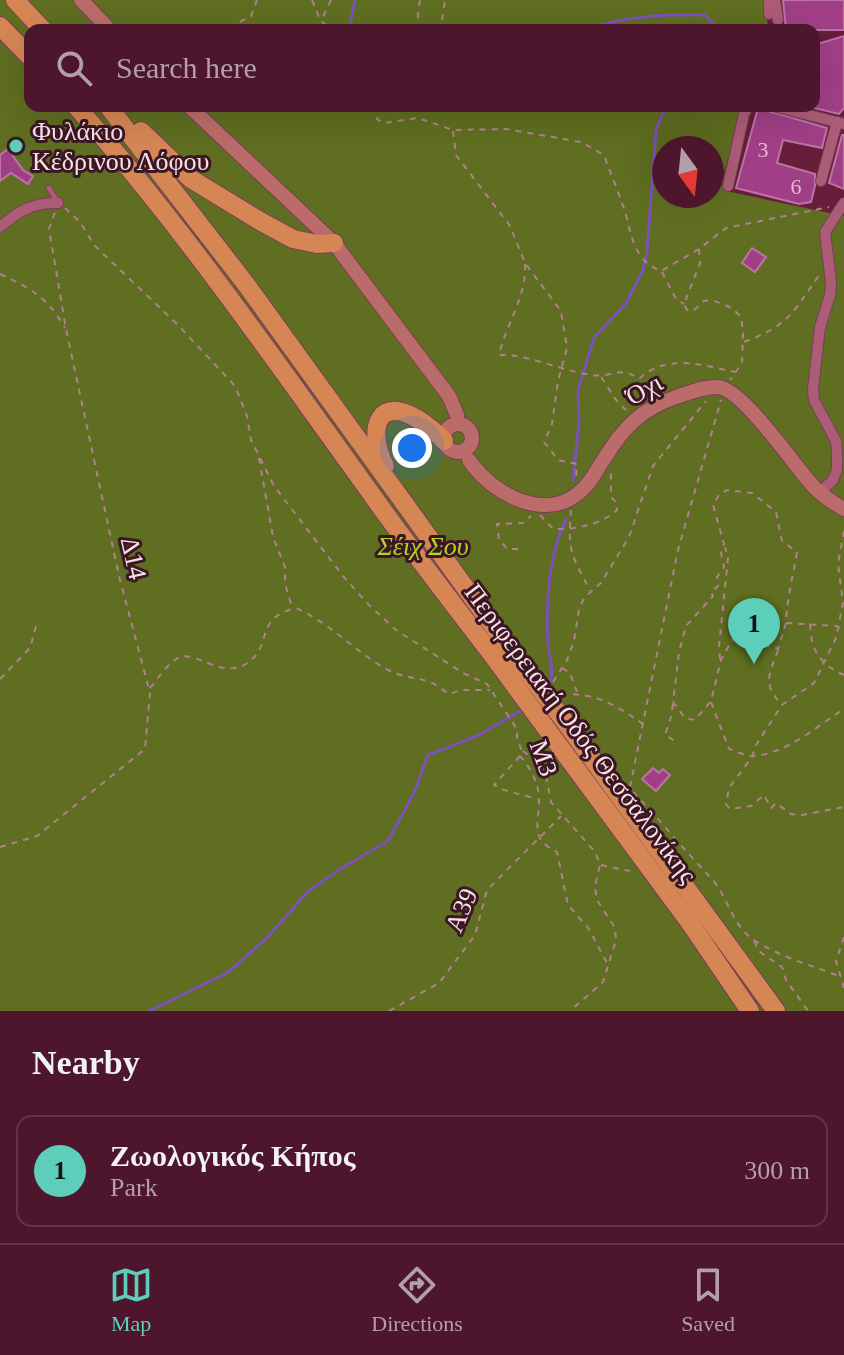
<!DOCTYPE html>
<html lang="en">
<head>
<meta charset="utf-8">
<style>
	body { margin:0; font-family:Georgia,serif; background:#541f34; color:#f1f3f6 }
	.compass { position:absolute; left:652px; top:136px; width:72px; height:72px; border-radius:50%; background:#4d162c; box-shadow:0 8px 32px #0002; rotate:165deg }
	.you { position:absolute; left:412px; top:448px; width:28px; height:28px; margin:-20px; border:6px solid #fff; border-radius:50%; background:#1a73e8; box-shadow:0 0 0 12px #1a73e833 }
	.badge { display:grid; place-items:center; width:52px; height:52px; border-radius:50%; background:#5cceba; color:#111; font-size:26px; font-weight:700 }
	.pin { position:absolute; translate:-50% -66px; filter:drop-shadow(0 2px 4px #0008) }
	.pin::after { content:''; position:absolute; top:42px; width:28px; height:24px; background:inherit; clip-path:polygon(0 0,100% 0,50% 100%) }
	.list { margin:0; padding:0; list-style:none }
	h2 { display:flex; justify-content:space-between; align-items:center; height:104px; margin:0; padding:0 32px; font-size:34px }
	h2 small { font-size:26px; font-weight:400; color:#b39fa9 }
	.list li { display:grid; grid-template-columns:52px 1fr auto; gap:24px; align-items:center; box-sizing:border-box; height:112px; margin:0 16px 16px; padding:0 16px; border:2px solid #643548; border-radius:16px }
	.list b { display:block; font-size:30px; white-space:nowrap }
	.list p { margin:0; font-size:26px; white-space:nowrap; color:#b39fa9 }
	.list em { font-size:26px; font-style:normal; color:#b39fa9 }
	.icon { flex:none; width:44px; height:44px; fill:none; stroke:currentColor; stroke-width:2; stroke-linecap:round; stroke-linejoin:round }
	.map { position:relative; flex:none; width:844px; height:1011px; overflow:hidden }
	.search { position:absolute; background:#4d162c; box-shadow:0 8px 32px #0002; left:24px; right:24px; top:24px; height:88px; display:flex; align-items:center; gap:20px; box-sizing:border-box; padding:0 28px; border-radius:16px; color:#b39fa9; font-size:30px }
	.sheet { height:232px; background:#4d162c }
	nav { display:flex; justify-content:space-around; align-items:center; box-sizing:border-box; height:112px; border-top:2px solid #643548; background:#4d162c; font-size:22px; color:#b39fa9 }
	nav a { display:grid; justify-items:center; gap:4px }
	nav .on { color:#5cceba }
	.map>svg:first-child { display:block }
	.green { fill:#5f6e20; fill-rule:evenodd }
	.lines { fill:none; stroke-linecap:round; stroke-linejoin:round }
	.stream { stroke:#7b53b8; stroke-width:3 }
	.building { fill:#a13f86; stroke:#bb74a4; stroke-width:2 }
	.service-casing { stroke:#7b3e59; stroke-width:7 }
	.minor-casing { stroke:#7b3e59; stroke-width:12 }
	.secondary-casing { stroke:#7b3e59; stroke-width:16 }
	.trunk-casing { stroke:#7b3e59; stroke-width:20 }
	.path { stroke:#b27f91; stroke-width:2; stroke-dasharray:6 6; stroke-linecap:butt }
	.service { stroke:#ac5c77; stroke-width:5 }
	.minor { stroke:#ac5c77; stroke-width:10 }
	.secondary { stroke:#bb6c6a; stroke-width:14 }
	.trunk { stroke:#d58654; stroke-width:18 }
	.trunk-bridge-casing { stroke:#7b3e59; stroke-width:20; stroke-linecap:butt }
	.trunk-bridge { stroke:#d58654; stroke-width:18 }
	.poi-dot { fill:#5cceba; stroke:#391823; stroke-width:3 }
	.labels { text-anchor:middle; stroke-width:6; stroke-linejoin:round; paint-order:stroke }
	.number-label { font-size:22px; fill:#e5b7cf }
	.poi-label { font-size:26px; fill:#fcdfe7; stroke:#391823; text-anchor:start }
	.street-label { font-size:26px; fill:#fcdfe7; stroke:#391823 }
	.park-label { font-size:26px; font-style:italic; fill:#b5d327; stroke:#391823 }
</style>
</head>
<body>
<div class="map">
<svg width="844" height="1011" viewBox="0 0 844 1011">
	<rect width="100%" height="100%" fill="#671e3b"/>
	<!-- green -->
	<path class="green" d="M0,0H766L768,30H30V106H743L724,173L726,191L844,216V1011H0ZM664,148H712V196H664Z"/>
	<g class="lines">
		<!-- stream -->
		<g class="stream">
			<path d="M349,30L355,0"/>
			<path d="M580,30C626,17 657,14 705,15L719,30"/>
			<path d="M573,480L579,422L578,390L594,338L626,303L643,270L647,252L656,130L666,106"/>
			<path d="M548,686C556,671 549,659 548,643C546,601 548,557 566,519"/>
			<path d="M149,1011L227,973L268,937L307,892L342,868L388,841L414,793L428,755L477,736L522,710"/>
		</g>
	</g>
	<!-- building -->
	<g class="building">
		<path d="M783,0H844V30H786Z"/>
		<path d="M844,36V108L839,114L814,108V45Z"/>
		<path d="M758,108L827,128L822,148L783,140L777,163L815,174V186L811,202L799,204L736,188Z"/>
		<path d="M842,135H844V189L829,183Z"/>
		<path d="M8,149L23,170L33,176L28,184L11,173L0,181V155Z"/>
		<path d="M752,248L766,257L755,272L742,263Z"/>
		<path d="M653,768L659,773L663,769L670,775L656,791L642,779Z"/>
	</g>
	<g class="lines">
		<defs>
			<path id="service" d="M49,188L58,203"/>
			<g id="minor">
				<path d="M769,0V14"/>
				<path d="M775,0L778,20"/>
				<path d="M773,106L844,124"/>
				<path d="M821,181L837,122"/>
				<path d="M728,186L744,114L748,106"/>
				<path d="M0,227C18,211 34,202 58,203"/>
				<path d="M820,492L833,480L837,470V452L836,441L814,400L813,389L820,327L830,295L831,282L825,232L844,203"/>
			</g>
			<g id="secondary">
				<path d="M81,0L110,30"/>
				<path d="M189,106L334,243L449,396L457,415"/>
				<circle cx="458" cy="438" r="14"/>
				<path d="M469,460C492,494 547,525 583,489C592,481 597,469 604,459C623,428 641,409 676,397C689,393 704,386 718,387C742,388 795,467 814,487C823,496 833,503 844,509"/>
			</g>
			<g id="trunk">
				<path d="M15,0L43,30"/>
				<path d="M0,26L30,57"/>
				<path d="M76,106C189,234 285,375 385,513C422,564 461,614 499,664"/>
				<path d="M108,106L245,283L514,655"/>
				<path d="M141,131L191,179L260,221L293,239L317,244L334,243"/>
				<path d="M385,466C365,426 380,391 425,424C432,430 439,434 444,441"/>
				<path d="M563,719L776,1011"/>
				<path d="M546,728L690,923L750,1011"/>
			</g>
		</defs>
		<!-- service casing -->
		<use href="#service" class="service-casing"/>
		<!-- minor casing -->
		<use href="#minor" class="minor-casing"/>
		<!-- secondary casing -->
		<use href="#secondary" class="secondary-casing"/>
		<!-- trunk casing -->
		<use href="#trunk" class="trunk-casing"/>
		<!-- path -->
		<g class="path">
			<path d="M312,0L320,20"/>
			<path d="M331,0L321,21L332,30"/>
			<path d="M205,30L232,26L251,16L257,0"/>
			<path d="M416,30L420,0"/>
			<path d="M437,30L441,27L445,0"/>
			<path d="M382,106L377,119L384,123L418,118L453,130L506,129L581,142L604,155C611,175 620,195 626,215C632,238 635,261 661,271L699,249L726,228L829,207"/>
			<path d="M453,131L456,155L510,226L525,263L561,311L567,348L558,381L552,424L544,442L558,460L577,464L576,478"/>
			<path d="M65,208L80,222L94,245L178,325L235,386L247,416L251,440L274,486L343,576L369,605L396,630L463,673L487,684L517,729V739L522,751L520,756C530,767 538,782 539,797C540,823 528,838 557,852L568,905L589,929L607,963"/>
			<path d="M699,249L700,263L684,304L687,310L693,311L704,301L712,300L732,308L741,317L743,332L742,363L730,380"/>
			<path d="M525,264C527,296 506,324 499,355C529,354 561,371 592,375C612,378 620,365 639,379C667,353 702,365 735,372"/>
			<path d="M662,272L676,299L684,304"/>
			<path d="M0,274C32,289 47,297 65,328"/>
			<path d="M744,342C791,324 792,313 820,274"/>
			<path d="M601,377C611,390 614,402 628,411"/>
			<path d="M259,458L273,537L285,567V584L292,607"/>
			<path d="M571,510C570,525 568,541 573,555C577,568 585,578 589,591"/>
			<path d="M540,515L553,529H558C578,529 602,524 617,510L616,502L611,497V470"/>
			<path d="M844,531L838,564L843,603L836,638L814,683L782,705L756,745L752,757L729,788L726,804L730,809L751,806L764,795L771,808L776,803L791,814L802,815L844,807"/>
			<path d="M518,549H507L499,539L497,524L523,523L531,516"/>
			<path d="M786,623L778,649L770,646L752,647L742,638L732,640L721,660L711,701L695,720L685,718L673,702L679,652L686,626L713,596L711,592L718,586L717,577L724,567L721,553L724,544L713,505L720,493L728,490L752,493L776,512L782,541L797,552C793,576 787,598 786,623L837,626L844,632"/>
			<path d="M810,624C811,650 819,664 844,675"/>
			<path d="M778,650C769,675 762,684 782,705"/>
			<path d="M720,659L719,646L728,558L725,547"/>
			<path d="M562,668L570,673L577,692"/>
			<path d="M0,679L30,648L36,626"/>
			<path d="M553,682L567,660L574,641L579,609L584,598L601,583L629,537L653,466L706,401"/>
			<path d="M150,688C158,679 169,661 180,657C197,651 221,679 246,664C275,645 252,619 296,608C333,625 356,653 390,671C402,677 414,677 427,681C434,683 442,689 449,694L462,690H490"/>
			<path d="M561,695C594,691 617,706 643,724"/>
			<path d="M711,702L729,749C737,751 746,757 754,756C788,753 817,726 844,709"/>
			<path d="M673,704L671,717L665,735L675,741"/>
			<path d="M523,751L544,766L551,802L595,852L600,864L595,887L597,900L615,928L616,940L603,982L570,1011"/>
			<path d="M520,756L494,785L504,790L537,799"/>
			<path d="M630,787L678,550L721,400"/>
			<path d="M633,792C660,820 685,851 712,879C728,897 732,926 754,940C780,957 810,965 839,976"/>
			<path d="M0,847L37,836L145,749L150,693L119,576L66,329L49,229L55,212"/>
			<path d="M601,865L630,871"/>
			<path d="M844,937L836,961L844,988"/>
			<path d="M754,941L760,952L782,967L786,980L808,1011"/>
			<path d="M389,1011L439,983L475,935L487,890L561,816"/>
		</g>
		<!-- service -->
		<use href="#service" class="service"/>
		<!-- minor -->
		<use href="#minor" class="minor"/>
		<!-- secondary -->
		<use href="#secondary" class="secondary"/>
		<!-- trunk -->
		<use href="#trunk" class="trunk"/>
		<defs>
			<g id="trunk-bridge">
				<path d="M514,655L563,719"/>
				<path d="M499,664L546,728"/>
			</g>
		</defs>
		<!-- trunk-bridge casing -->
		<use href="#trunk-bridge" class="trunk-bridge-casing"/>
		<!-- trunk-bridge -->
		<use href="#trunk-bridge" class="trunk-bridge"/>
	</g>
	<!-- markers -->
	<circle class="poi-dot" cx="16" cy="146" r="8"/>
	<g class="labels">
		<!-- number labels -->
		<g class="number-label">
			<text x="763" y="157">3</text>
			<text x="796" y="194">6</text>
		</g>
		<!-- poi labels -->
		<g class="poi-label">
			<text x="32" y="140">Φυλάκιο<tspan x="32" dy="30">Κέδρινου Λόφου</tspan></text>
		</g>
		<!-- street labels -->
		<g class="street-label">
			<text transform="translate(644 389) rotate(-29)" y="9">Όχι</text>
			<text transform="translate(134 558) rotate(77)" y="9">Δ14</text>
			<text transform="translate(581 733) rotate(53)" y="9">Περιφερειακή Οδός Θεσσαλονίκης</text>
			<text transform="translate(544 758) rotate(70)" y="9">Μ3</text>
			<text transform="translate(461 910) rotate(-67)" y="9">Α39</text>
		</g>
		<!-- park labels -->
		<g class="park-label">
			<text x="423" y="555">Σέιχ Σου</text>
		</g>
	</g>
</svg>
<svg class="compass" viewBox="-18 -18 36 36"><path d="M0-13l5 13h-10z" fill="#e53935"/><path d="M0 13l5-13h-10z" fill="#b39fa9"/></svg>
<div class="you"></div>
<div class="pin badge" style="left:754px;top:664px">1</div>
<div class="search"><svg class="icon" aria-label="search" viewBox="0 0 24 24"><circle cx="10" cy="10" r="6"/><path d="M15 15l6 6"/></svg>Search here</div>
</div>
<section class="sheet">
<h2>Nearby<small></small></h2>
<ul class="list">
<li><span class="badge">1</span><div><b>Ζωολογικός Κήπος</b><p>Park</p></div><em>300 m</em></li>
</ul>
</section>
<nav>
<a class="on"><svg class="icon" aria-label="map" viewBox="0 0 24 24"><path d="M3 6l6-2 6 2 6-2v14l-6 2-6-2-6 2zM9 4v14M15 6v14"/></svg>Map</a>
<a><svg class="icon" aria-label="directions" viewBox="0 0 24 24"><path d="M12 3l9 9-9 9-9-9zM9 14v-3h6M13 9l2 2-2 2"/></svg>Directions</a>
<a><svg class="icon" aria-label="saved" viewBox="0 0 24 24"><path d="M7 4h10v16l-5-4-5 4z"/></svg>Saved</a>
</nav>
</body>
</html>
